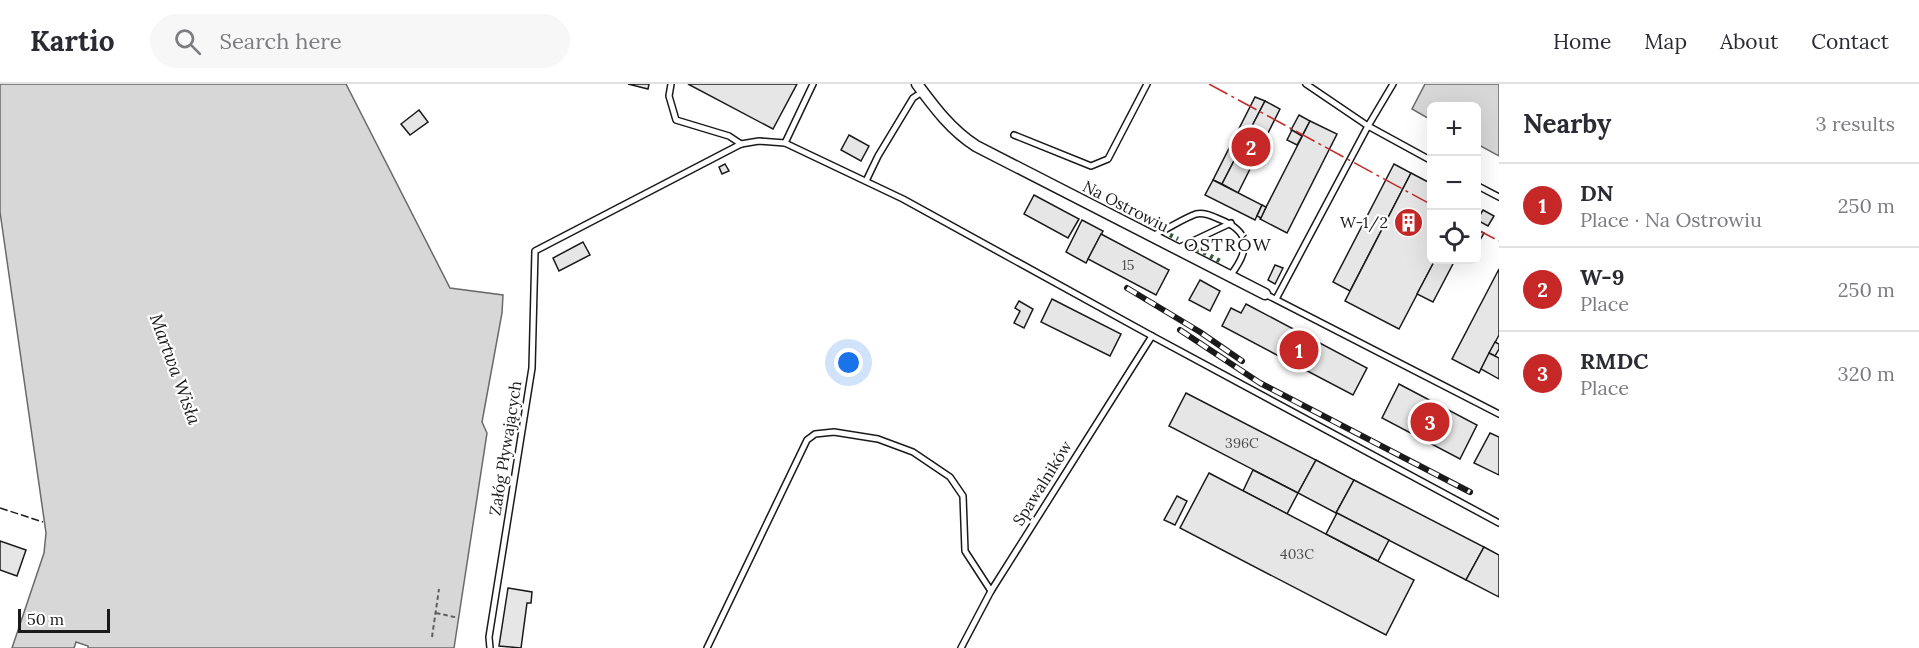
<!DOCTYPE html>
<html lang="en">
<head>
<meta charset="utf-8">
<style>
	body { margin:0; font-family:Lora,serif; background:#f7f7f7; color:#2b2b33 }
	.controls { position:absolute; right:18px; top:18px; display:grid; overflow:hidden; border-radius:9px; box-shadow:0 6px 24px #0002 }
	.controls button { width:54px; height:54px; display:grid; place-items:center; padding:0; border:0; border-bottom:2px solid #e1e1e2; background:#fff; color:#2b2b33; font:30px sans-serif }
	.scale { position:absolute; left:18px; bottom:15px; width:92px; box-sizing:border-box; padding-left:6px; border:3px solid #1a1a1a; border-top:0; font-size:16px; line-height:21px; white-space:nowrap; color:#1a1a1a; -webkit-text-stroke:4px #fff; paint-order:stroke }
	.you { position:absolute; left:849px; top:279px; width:21px; height:21px; margin:-15px; border:4px solid #fff; border-radius:50%; background:#1a73e8; box-shadow:0 0 0 9px #1a73e833 }
	.badge { display:grid; place-items:center; width:39px; height:39px; border-radius:50%; background:#c62828; color:#fff; font-size:20px; font-weight:700 }
	.pin { position:absolute; translate:-50% -50%; border:3px solid #fff; box-shadow:0 2px 6px #0006 }
	.list { margin:0; padding:0; list-style:none }
	h2 { display:flex; justify-content:space-between; align-items:center; height:78px; margin:0; padding:0 24px; font-size:26px }
	h2 small { font-size:20px; font-weight:400; color:#7c7c81 }
	.list li { display:grid; grid-template-columns:39px 1fr auto; gap:18px; align-items:center; box-sizing:border-box; height:84px; padding:0 24px; border-top:2px solid #e1e1e2 }
	.list b { display:block; font-size:22px; white-space:nowrap }
	.list p { margin:0; font-size:20px; white-space:nowrap; color:#7c7c81 }
	.list em { font-size:20px; font-style:normal; color:#7c7c81 }
	.icon { flex:none; width:33px; height:33px; fill:none; stroke:currentColor; stroke-width:2; stroke-linecap:round; stroke-linejoin:round }
	.map { position:relative; flex:none; width:1499px; height:564px; overflow:hidden }
	header { display:flex; align-items:center; gap:36px; box-sizing:border-box; height:84px; padding:0 30px; background:#fff; border-bottom:2px solid #e1e1e2 }
	header strong { font-size:28px }
	nav { display:flex; gap:33px; margin-inline-start:auto; font-size:21px }
	.search { width:420px; height:54px; background:#f7f7f7; display:flex; align-items:center; gap:15px; box-sizing:border-box; padding:0 21px; border-radius:33px; color:#7c7c81; font-size:22px }
	main { display:flex }
	aside { flex:1; background:#fff }
	.map>svg:first-child { display:block }
	.water { fill:#d7d7d7; stroke:#6a6a6a; stroke-width:1.5 }
	.building { fill:#e6e6e6; stroke:#1a1a1a; stroke-width:1.5 }
	.lines { fill:none; stroke-linecap:round; stroke-linejoin:round }
	.service-casing { stroke:#1a1a1a; stroke-width:8 }
	.minor-casing { stroke:#1a1a1a; stroke-width:13 }
	.path { stroke:#5f5f5f; stroke-width:2; stroke-dasharray:4.5 3; stroke-linecap:butt }
	.service { stroke:#fff; stroke-width:5 }
	.minor { stroke:#fff; stroke-width:10 }
	.rail-casing { stroke:#1a1a1a; stroke-width:6 }
	.rail { stroke:#fff; stroke-width:4; stroke-dasharray:11; stroke-linecap:butt }
	.hedge { stroke:#2b5a34; stroke-width:4.5; stroke-dasharray:3 4.5; stroke-linecap:butt }
	.fence { stroke:#1a1a1a; stroke-width:1.5; stroke-dasharray:8 3; stroke-linecap:butt }
	.power { stroke:#c62828; stroke-width:1.5; stroke-dasharray:21 4.5 3 4.5; stroke-linecap:butt }
	.labels { text-anchor:middle; stroke-width:4.5; stroke-linejoin:round; paint-order:stroke }
	.number-label { font-size:14px; fill:#4d4d4d }
	.street-label { font-size:16px; fill:#1a1a1a; stroke:#fff }
	.poi-label { font-size:16px; fill:#1a1a1a; stroke:#fff; text-anchor:end }
	.neighbourhood-label { font-size:18px; letter-spacing:1.5px; fill:#1a1a1a; stroke:#fff }
	.water-label { font-size:18px; font-style:italic; fill:#1a1a1a; stroke:#fff }
</style>
</head>
<body>
<header>
<strong>Kartio</strong>
<div class="search"><svg class="icon" aria-label="search" viewBox="0 0 24 24"><circle cx="10" cy="10" r="6"/><path d="M15 15l6 6"/></svg>Search here</div>
<nav><a>Home</a><a>Map</a><a>About</a><a>Contact</a></nav>
</header>
<main>
<div class="map">
<svg width="1499" height="564" viewBox="0 0 1499 564">
	<rect width="100%" height="100%" fill="#fff"/>
	<!-- water -->
	<g class="water">
		<path d="M0,0H346L450,204L503,211L502,229L482,338L487,349L454,564H88V562L76,558L74,564H12L44,469L46,449L0,128Z"/>
		<path d="M1425,0H1499V72L1477,60L1476,22H1432L1431,36L1412,25Z"/>
	</g>
	<!-- building -->
	<g class="building">
		<path d="M628,0H649L648,5Z"/>
		<path d="M688,0H797L773,45Z"/>
		<path d="M1255,13L1265,17L1222,100L1213,96Z"/>
		<path d="M1265,17L1280,25L1238,109L1222,100Z"/>
		<path d="M419,26L428,38L410,51L401,40Z"/>
		<path d="M1299,31L1310,37L1302,52L1291,46Z"/>
		<path d="M1310,37L1337,50L1287,149L1260,135Z"/>
		<path d="M1292,46L1302,52L1297,61L1287,56Z"/>
		<path d="M849,51L869,62L861,77L841,66Z"/>
		<path d="M725,80L729,87L722,90L719,83Z"/>
		<path d="M1394,80L1411,89L1350,207L1333,198Z"/>
		<path d="M1411,89L1432,100V176H1435L1399,245L1345,217Z"/>
		<path d="M1213,96L1262,121L1255,136L1205,111Z"/>
		<path d="M1034,111L1079,135L1068,154L1024,130Z"/>
		<path d="M1262,121L1266,123L1261,134L1257,132Z"/>
		<path d="M1483,126L1494,132L1488,142L1477,136Z"/>
		<path d="M1082,136L1103,147L1086,179L1066,168Z"/>
		<path d="M1476,145L1484,149L1476,163Z"/>
		<path d="M1101,150L1169,186L1156,211L1088,175Z"/>
		<path d="M583,158L590,171L559,187L553,174Z"/>
		<path d="M1435,176H1455L1433,218L1417,210Z"/>
		<path d="M1275,181L1283,184L1275,200L1268,196Z"/>
		<path d="M1499,185V251L1479,289L1452,275Z"/>
		<path d="M1200,196L1220,207L1210,227L1189,216Z"/>
		<path d="M1052,215L1121,250L1110,272L1041,238Z"/>
		<path d="M1019,217L1033,225L1024,244L1014,239L1020,227L1015,224Z"/>
		<path d="M1246,220L1367,284L1353,311L1222,242L1231,224L1241,229Z"/>
		<path d="M1495,258L1499,260V265L1495,272L1489,269Z"/>
		<path d="M1489,269L1499,274V295L1481,285Z"/>
		<path d="M1399,300L1477,341L1460,375L1382,334Z"/>
		<path d="M1186,309L1316,376L1298,409L1169,342Z"/>
		<path d="M1490,349L1499,353V391L1474,379Z"/>
		<path d="M1316,376L1354,396L1336,429L1298,409Z"/>
		<path d="M1253,386L1298,409L1287,430L1243,407Z"/>
		<path d="M1209,389L1414,496L1386,551L1180,444Z"/>
		<path d="M1354,396L1484,463L1466,496L1336,429Z"/>
		<path d="M1177,412L1187,417L1175,441L1164,436Z"/>
		<path d="M1337,429L1389,456L1378,477L1326,450Z"/>
		<path d="M0,457L26,466L17,492L0,486Z"/>
		<path d="M1484,463L1499,471V513L1466,496Z"/>
		<path d="M508,504L532,508L531,519H527L521,564L499,562Z"/>
	</g>
	<g class="lines">
		<defs>
			<g id="service">
				<path d="M671,0L669,12L676,36L729,52L741,60"/>
				<path d="M1306,0L1368,42L1432,77"/>
				<path d="M1014,51L1091,82L1108,75L1147,0"/>
				<path d="M785,59L813,0"/>
				<path d="M866,97L878,72L913,14L922,8"/>
				<path d="M1476,101L1499,113"/>
				<path d="M1154,151C1168,145 1182,135 1196,130C1204,128 1212,132 1219,135C1252,148 1250,166 1230,192"/>
				<path d="M1178,164L1231,139"/>
				<path d="M1265,210L1499,330"/>
				<path d="M1276,215L1368,42L1393,0"/>
				<path d="M490,564L489,553L532,284L535,167L741,60L759,57L785,59L903,115L1152,252L1499,439"/>
				<path d="M707,564L807,356L815,350L834,348L878,355L913,368L950,393L963,412L965,467L991,507"/>
				<path d="M961,564L991,507L1152,252"/>
			</g>
			<path id="minor" d="M917,0C934,23 951,46 976,62L1265,210"/>
		</defs>
		<!-- service casing -->
		<use href="#service" class="service-casing"/>
		<!-- minor casing -->
		<use href="#minor" class="minor-casing"/>
		<!-- path -->
		<g class="path">
			<path d="M436,529L459,534"/>
			<path d="M432,553L439,505"/>
		</g>
		<!-- service -->
		<use href="#service" class="service"/>
		<!-- minor -->
		<use href="#minor" class="minor"/>
		<defs>
			<g id="rail">
				<path d="M1127,204L1200,248L1242,277"/>
				<path d="M1180,246L1260,299L1470,408"/>
			</g>
		</defs>
		<!-- rail casing -->
		<use href="#rail" class="rail-casing"/>
		<!-- rail -->
		<use href="#rail" class="rail"/>
		<!-- hedge -->
		<g class="hedge">
			<path d="M1170,151L1178,155"/>
			<path d="M1197,165L1220,177"/>
		</g>
		<!-- fence -->
		<path class="fence" d="M0,424L43,438"/>
		<!-- power -->
		<g class="power">
			<path d="M1209,0L1432,121"/>
			<path d="M1476,145L1499,157"/>
		</g>
	</g>
	<!-- icons -->
	<defs>
		<symbol id="building-disc" viewBox="-11 -11 22 22"><circle r="9.5" fill="#c62828" stroke="#fff"/><path d="M-4-6H4V6H1V3H-1V6H-4ZM-2.5-4.3h1.7v1.8h-1.7ZM.8-4.3h1.7v1.8H.8ZM-2.5-1h1.7V.8h-1.7ZM.8-1h1.7V.8H.8Z" fill="#fff"/></symbol>
	</defs>
	<g fill-rule="evenodd">
		<use href="#building-disc" x="1392" y="122" width="33" height="33"/>
	</g>
	<g class="labels">
		<!-- number labels -->
		<g class="number-label">
			<text x="1128" y="186">15</text>
			<text x="1242" y="364">396C</text>
			<text x="1297" y="475">403C</text>
		</g>
		<!-- street labels -->
		<g class="street-label">
			<text transform="translate(1126 122) rotate(27)" y="6">Na Ostrowiu</text>
			<text transform="translate(505 364) rotate(-81)" y="6">Załóg Pływających</text>
			<text transform="translate(1042 399) rotate(-58)" y="6">Spawalników</text>
		</g>
		<!-- poi labels -->
		<g class="poi-label">
			<text x="1388" y="144">W-1/2</text>
		</g>
		<!-- neighbourhood labels -->
		<g class="neighbourhood-label">
			<text x="1228" y="167">OSTRÓW</text>
		</g>
		<!-- water labels -->
		<g class="water-label">
			<text transform="translate(175 285) rotate(70)" y="6">Martwa Wisła</text>
		</g>
	</g>
</svg>
<div class="controls">
<button>+</button>
<button>−</button>
<button><svg class="icon" aria-label="locate" viewBox="0 0 24 24"><circle cx="12" cy="12" r="6"/><path d="M12 2v4M12 18v4M2 12h4M18 12h4"/></svg></button>
</div>
<div class="scale">50 m</div>
<div class="you"></div>
<div class="pin badge" style="left:1299px;top:266px">1</div>
<div class="pin badge" style="left:1251px;top:63px">2</div>
<div class="pin badge" style="left:1430px;top:338px">3</div>
</div>
<aside>
<h2>Nearby<small>3 results</small></h2>
<ul class="list">
<li><span class="badge">1</span><div><b>DN</b><p>Place · Na Ostrowiu</p></div><em>250 m</em></li>
<li><span class="badge">2</span><div><b>W-9</b><p>Place</p></div><em>250 m</em></li>
<li><span class="badge">3</span><div><b>RMDC</b><p>Place</p></div><em>320 m</em></li>
</ul>
</aside>
</main>
</body>
</html>
